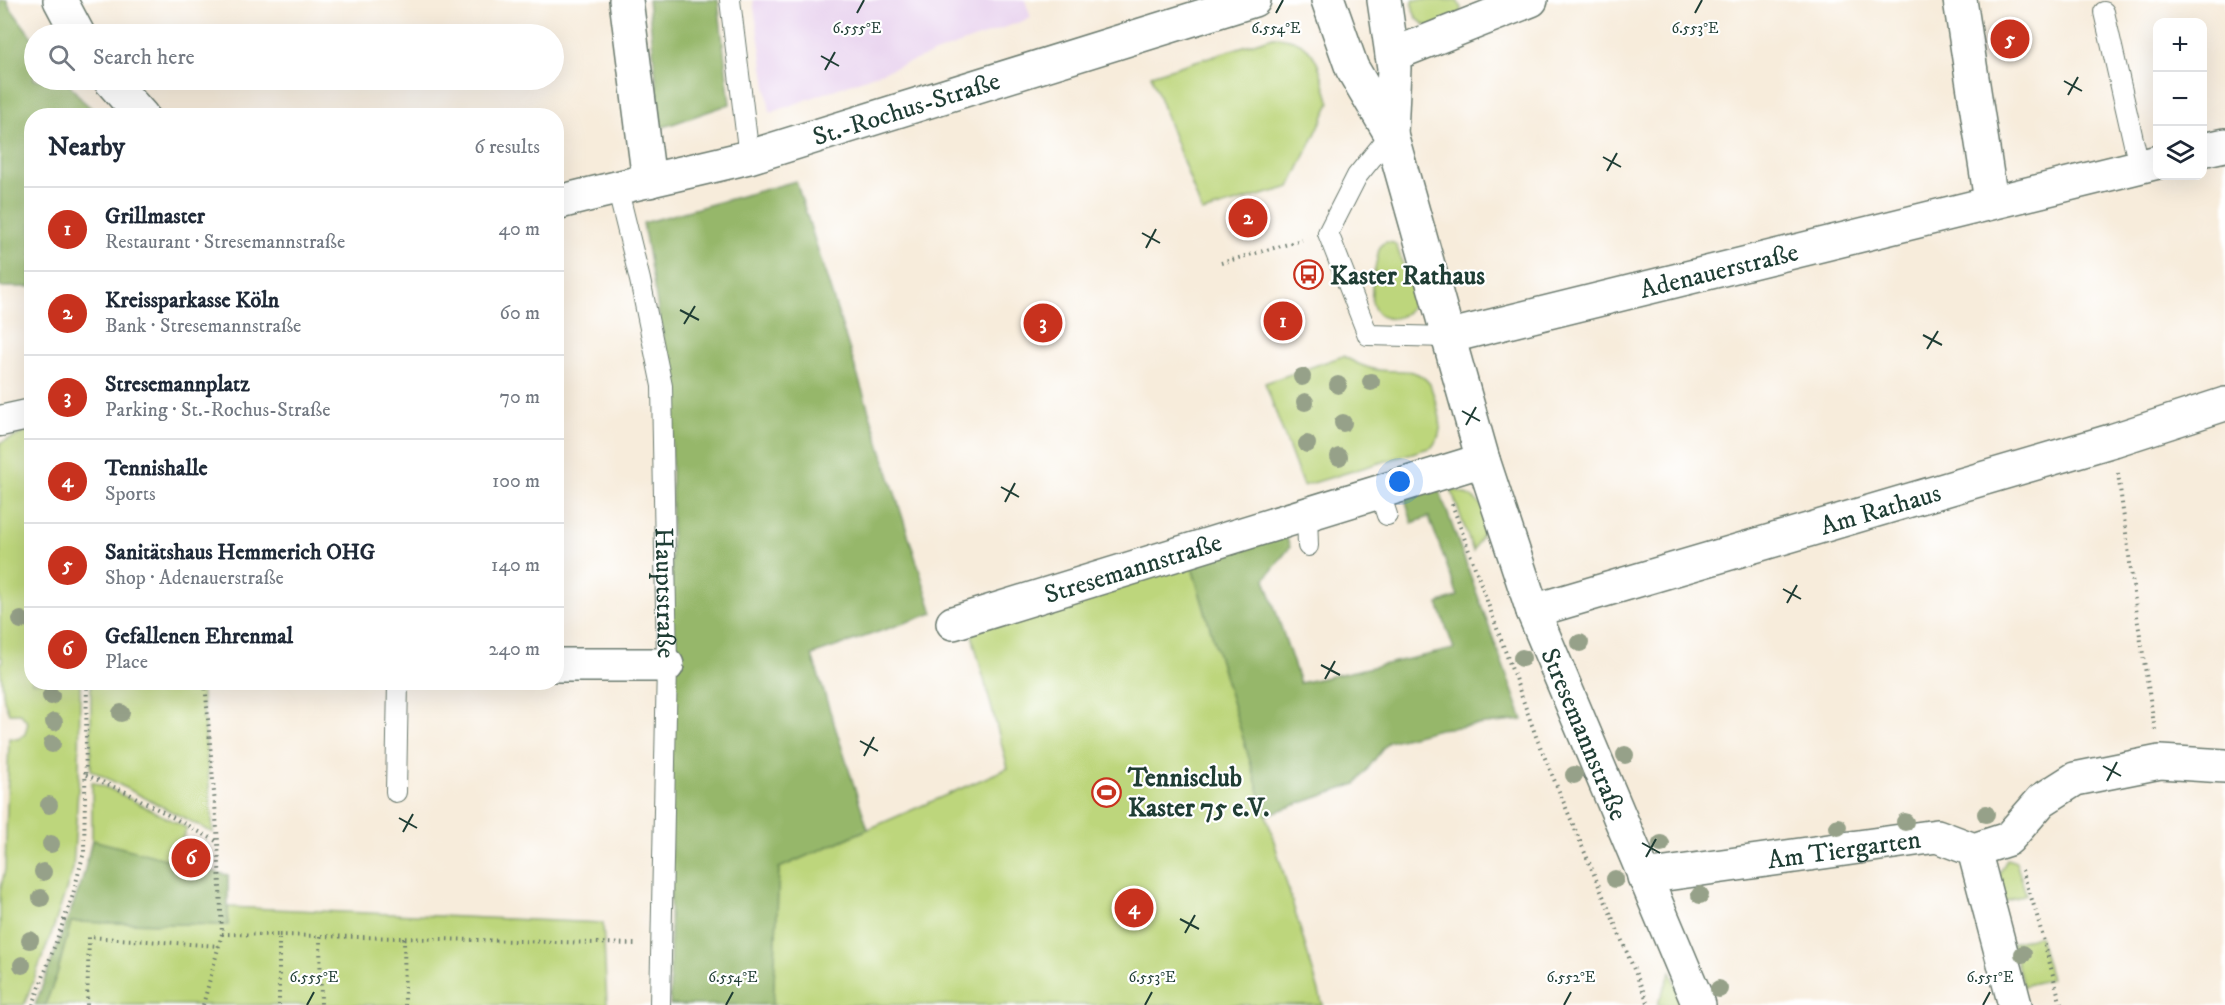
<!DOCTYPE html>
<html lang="en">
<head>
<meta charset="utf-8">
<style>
	body { margin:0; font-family:"IM FELL DW Pica",serif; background:#f2f2f3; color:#1f2937 }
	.controls { position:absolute; right:18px; top:18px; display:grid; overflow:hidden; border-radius:12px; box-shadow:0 6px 24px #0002 }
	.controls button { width:54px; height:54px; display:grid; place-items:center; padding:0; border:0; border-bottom:2px solid #e0e1e3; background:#fff; color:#1f2937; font:30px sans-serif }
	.you { position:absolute; left:1400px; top:482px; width:21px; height:21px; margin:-15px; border:4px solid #fff; border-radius:50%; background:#1a73e8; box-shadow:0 0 0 9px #1a73e833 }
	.badge { display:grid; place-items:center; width:39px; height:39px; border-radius:50%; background:#c8321e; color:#fff; font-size:20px; font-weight:700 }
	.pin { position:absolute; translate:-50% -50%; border:3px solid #fff; box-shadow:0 2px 6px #0006 }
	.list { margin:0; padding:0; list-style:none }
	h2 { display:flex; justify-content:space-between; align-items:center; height:78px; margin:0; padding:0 24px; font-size:26px }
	h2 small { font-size:20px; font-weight:400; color:#747a83 }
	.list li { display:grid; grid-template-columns:39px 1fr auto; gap:18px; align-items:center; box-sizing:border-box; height:84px; padding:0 24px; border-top:2px solid #e0e1e3 }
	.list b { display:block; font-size:22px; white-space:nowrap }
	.list p { margin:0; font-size:20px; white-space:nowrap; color:#747a83 }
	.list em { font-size:20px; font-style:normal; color:#747a83 }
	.icon { flex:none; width:33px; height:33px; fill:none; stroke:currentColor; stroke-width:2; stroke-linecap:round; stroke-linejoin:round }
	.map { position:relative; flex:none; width:2225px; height:1005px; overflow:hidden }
	.search { position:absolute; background:#fff; box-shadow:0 6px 24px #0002; left:24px; top:24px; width:540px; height:66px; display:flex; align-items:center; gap:15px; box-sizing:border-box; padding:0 21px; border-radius:33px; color:#747a83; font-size:22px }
	.panel { position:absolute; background:#fff; box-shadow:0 6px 24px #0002; left:24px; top:108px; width:540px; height:582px; border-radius:24px }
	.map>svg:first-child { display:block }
	.built { fill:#e8d2ee }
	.green { fill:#bdd67b; stroke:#6e8a58; stroke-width:1.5 }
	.forest { fill:#96b76b; stroke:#5a7a50; stroke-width:1.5 }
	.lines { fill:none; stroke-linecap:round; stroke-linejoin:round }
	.service-casing { stroke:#6b7a6e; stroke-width:22 }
	.pedestrian-casing { stroke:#6b7a6e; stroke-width:33 }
	.minor-casing { stroke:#6b7a6e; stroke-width:36 }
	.tertiary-casing { stroke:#6b7a6e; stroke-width:36 }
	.path { stroke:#6b7a6e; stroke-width:4; stroke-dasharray:1.5 4.5; stroke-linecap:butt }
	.service { stroke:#fff; stroke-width:20 }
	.pedestrian { stroke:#fff; stroke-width:30 }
	.minor { stroke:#fff; stroke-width:33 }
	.tertiary { stroke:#fff; stroke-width:33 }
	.tree { fill:#96a189 }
	.ticks { fill:none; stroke:#1f3d34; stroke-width:2 }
	.labels { text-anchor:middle; stroke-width:4.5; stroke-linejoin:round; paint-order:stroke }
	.street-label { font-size:26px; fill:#1f3d34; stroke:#fff }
	.poi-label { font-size:26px; font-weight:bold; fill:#1f3d34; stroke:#fff; text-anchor:start }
	.ticks-label { font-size:15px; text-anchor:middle; fill:#1f3d34; stroke:#fff; stroke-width:4.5; stroke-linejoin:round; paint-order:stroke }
</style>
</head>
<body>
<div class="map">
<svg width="2225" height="1005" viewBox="0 0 2225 1005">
	<rect width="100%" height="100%" fill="#fff"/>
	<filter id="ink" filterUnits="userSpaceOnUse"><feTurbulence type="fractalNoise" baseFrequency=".0167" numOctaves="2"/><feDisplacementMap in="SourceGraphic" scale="12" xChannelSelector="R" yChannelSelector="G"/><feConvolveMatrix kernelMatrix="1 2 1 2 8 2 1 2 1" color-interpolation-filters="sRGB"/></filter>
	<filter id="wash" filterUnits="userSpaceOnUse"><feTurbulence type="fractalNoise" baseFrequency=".008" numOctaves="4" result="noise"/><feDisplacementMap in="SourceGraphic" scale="24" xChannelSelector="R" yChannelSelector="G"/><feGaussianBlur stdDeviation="1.35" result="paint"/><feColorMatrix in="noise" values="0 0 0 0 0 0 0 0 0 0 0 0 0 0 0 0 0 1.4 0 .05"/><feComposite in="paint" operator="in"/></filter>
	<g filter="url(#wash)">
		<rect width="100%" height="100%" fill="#f7ecdb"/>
		<!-- built -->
		<path class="built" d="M753,0H1025L1031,18L770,113Z"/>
		<!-- green -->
		<g class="green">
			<path d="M1413,0H1457L1461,8L1460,13L1430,27C1417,22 1411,14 1413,0Z"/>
			<path d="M1273,37C1319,38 1318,68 1330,103L1290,187L1202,212L1151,75Z"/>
			<path d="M1386,242L1394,243L1397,247L1415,299C1408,323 1376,326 1372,301C1370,285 1376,265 1379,249L1382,244Z"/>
			<path d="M1343,356C1354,362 1365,368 1378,370C1398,373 1415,365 1430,384C1436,405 1449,428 1432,447L1303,486L1265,383Z"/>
			<path d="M31,430L32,682L80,683L79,774L73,869L52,932L24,1005H0V891L5,870L9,738L18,739L25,734L28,723L20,713H9L4,700L0,663L2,662V657H0V443Z"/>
			<path d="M1451,489C1471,494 1480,501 1491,518L1473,551Z"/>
			<path d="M1191,564L1323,1005H773L779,868L1008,768L970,628Z"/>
			<path d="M91,683H201L213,833L91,770Z"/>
			<path d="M92,782L110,789L187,828L172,861L92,840Z"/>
			<path d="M2007,859L2016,862L2026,894L2004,902L1997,879Z"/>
			<path d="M228,907L603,923L607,1005H45L57,974L71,922L228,925Z"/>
			<path d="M2039,936L2051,979L2023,986L2011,943Z"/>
			<path d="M1671,972L1683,1005H1657Z"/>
		</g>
		<!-- forest -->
		<g class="forest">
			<path d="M0,0H7L9,6L34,40V80H66L81,99L99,115L32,116L31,287H0Z"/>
			<path d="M648,0H718L730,104L661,128Z"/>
			<path d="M796,181L933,613L812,655L868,829L779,868L773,1005H670L672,391L643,223Z"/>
			<path d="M1437,484L1523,720L1439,729L1388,742L1356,784L1266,815L1191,564L1286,536L1290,547L1265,579L1300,683L1454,649L1438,604L1458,596L1429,517L1412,523L1405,498Z"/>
			<path d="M92,840L228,875V925L71,922L57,974L45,1005H35L82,881Z"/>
		</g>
	</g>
	<g filter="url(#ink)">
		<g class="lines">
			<defs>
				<g id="service">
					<path d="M730,0L749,157"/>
					<path d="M2104,12L2139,166"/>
					<path d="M1391,134L1357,176L1328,233L1368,335L1447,337"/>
					<path id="s1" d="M617,187L640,280L662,386L667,665L660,1005"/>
					<path d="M1379,491L1387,515"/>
					<path d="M1307,512L1308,546"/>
					<path d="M396,792L398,682"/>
				</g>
				<path id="pedestrian" d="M0,421L32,414"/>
				<g id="minor">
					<path d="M626,0L649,181"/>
					<path id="s2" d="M1328,0L1352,68L1391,134L1483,460L1533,611L1699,1005"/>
					<path d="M1384,0L1394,68L1391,134"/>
					<path d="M1960,0L1991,201"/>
					<path d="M1392,55L1531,0"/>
					<path d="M2202,150L2225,145"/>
					<path id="s3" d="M1447,337L2158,162"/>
					<path id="s4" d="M1533,611L2114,440L2225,404"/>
					<path id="s5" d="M953,623L1483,460"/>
					<path d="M556,665H667"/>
					<path d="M1974,850L2015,1005"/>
					<path id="s6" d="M1644,877L1937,836L1974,850L2008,839L2042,800L2075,779L2160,762L2225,766"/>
				</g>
				<g id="tertiary">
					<path d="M60,0L78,34"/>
					<path d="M110,80L142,116"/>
					<path id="s7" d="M556,203C620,186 685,173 749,157L1254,0"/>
				</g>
			</defs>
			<!-- service casing -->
			<use href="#service" class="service-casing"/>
			<!-- pedestrian casing -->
			<use href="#pedestrian" class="pedestrian-casing"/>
			<!-- minor casing -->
			<use href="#minor" class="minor-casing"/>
			<!-- tertiary casing -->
			<use href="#tertiary" class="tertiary-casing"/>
			<!-- path -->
			<g class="path">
				<path d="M1221,263L1302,240"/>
				<path d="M2118,473L2138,623L2155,730"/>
				<path d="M1452,504L1537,739L1649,1005"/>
				<path d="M86,775L126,792L218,842"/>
				<path d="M2022,870L2036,912L2061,1005"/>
				<path d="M222,934L279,935V1005"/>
				<path d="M279,935L636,944"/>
				<path d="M320,936L321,1005"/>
				<path d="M404,938L405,1005"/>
				<path d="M33,1005L72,898L84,852L87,682"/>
				<path d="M87,1005L89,937L219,946"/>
				<path d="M203,1005L222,934L218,842L205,682"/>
			</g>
			<!-- service -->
			<use href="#service" class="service"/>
			<!-- pedestrian -->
			<use href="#pedestrian" class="pedestrian"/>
			<!-- minor -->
			<use href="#minor" class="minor"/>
			<!-- tertiary -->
			<use href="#tertiary" class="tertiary"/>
		</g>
		<!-- trees -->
		<g class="tree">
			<circle cx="1302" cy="377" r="9"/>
			<circle cx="1371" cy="382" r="9"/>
			<circle cx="1338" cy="385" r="9"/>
			<circle cx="1305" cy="402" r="9"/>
			<circle cx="1343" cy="423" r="9"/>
			<circle cx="1307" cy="444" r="9"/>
			<circle cx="1339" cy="457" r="9"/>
			<circle cx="21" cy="620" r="9"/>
			<circle cx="1580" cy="643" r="9"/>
			<circle cx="1522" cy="658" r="9"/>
			<circle cx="51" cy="696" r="9"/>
			<circle cx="121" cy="713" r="9"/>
			<circle cx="54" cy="722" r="9"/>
			<circle cx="52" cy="744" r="9"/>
			<circle cx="1625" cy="755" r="9"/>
			<circle cx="1574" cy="775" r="9"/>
			<circle cx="49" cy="805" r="9"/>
			<circle cx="1986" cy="814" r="9"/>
			<circle cx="1905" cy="822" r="9"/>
			<circle cx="1838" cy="827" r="9"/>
			<circle cx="51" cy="844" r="9"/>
			<circle cx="1661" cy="844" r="9"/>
			<circle cx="43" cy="872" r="9"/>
			<circle cx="1615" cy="879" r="9"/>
			<circle cx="1700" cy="895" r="9"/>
			<circle cx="41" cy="898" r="9"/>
			<circle cx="30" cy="940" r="9"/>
			<circle cx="2023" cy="954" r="9"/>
			<circle cx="22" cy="965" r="9"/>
			<circle cx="1719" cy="989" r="9"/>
		</g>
	</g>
	<!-- ticks -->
	<path class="ticks" d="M857,13L864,0M1276,13L1283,0M1695,13L1702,0M821,56L839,66M825,70L835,52M2064,81L2082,91M2068,95L2078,77M1603,157L1621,167M1607,171L1617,153M1142,233L1160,243M1146,248L1156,229M680,310L699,320M684,324L695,306M1923,335L1942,345M1927,349L1938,331M1462,411L1480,421M1466,425L1476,407M1001,487L1019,497M1005,502L1015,483M1783,589L1801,599M1787,603L1797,585M1321,665L1340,675M1325,679L1335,661M860,741L878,751M864,756L874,737M2103,766L2121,776M2107,781L2117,762M399,818L417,828M403,832L413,814M1642,843L1660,853M1646,857L1656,839M1180,919L1199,929M1185,933L1195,915M307,1005L314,992M726,1005L733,992M1145,1005L1152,992M1564,1005L1571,992M1983,1005L1990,992"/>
	<!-- icons -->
	<defs>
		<symbol id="bus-ring" viewBox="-11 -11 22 22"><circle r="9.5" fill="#fff" stroke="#c8321e" stroke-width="1.5"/><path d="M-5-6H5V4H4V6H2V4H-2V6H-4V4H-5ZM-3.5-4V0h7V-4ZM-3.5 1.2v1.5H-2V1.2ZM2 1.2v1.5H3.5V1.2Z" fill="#c8321e"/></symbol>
		<symbol id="stadium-ring" viewBox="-11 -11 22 22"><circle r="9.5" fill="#fff" stroke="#c8321e" stroke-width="1.5"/><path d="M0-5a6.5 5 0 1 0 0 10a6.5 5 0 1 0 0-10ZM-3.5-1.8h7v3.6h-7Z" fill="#c8321e"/></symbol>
	</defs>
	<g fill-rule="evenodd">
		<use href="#bus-ring" x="1292" y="258" width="33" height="33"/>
		<use href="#stadium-ring" x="1090" y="776" width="33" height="33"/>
	</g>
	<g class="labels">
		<!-- street labels -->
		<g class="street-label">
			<text dy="9" stroke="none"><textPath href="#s7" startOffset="363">St.-Rochus-Straße</textPath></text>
			<text dy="9" stroke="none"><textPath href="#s3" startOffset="280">Adenauerstraße</textPath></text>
			<text dy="9" stroke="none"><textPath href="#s4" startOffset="362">Am Rathaus</textPath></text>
			<text dy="9" stroke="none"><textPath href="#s5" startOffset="188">Stresemannstraße</textPath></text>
			<text dy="9" stroke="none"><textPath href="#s1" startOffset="411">Hauptstraße</textPath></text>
			<text dy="9" stroke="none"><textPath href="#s2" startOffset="780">Stresemannstraße</textPath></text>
			<text dy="9" stroke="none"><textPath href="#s6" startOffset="202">Am Tiergarten</textPath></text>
		</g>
		<!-- poi labels -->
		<g class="poi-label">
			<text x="1330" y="284">Kaster Rathaus</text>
			<text x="1128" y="786">Tennisclub<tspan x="1128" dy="30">Kaster 75 e.V.</tspan></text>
		</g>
	</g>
	<g class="ticks-label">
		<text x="857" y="33">6.555°E</text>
		<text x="1276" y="33">6.554°E</text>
		<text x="1695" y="33">6.553°E</text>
		<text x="314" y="982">6.555°E</text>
		<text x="733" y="982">6.554°E</text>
		<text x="1152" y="982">6.553°E</text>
		<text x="1571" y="982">6.552°E</text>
		<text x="1990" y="982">6.551°E</text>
	</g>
</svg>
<div class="controls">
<button>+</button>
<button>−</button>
<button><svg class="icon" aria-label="layers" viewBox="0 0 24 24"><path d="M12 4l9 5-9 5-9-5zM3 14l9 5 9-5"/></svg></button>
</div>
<div class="you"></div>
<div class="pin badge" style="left:1283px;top:321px">1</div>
<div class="pin badge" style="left:1248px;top:218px">2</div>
<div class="pin badge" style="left:1043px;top:323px">3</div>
<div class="pin badge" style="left:1134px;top:908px">4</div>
<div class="pin badge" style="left:2010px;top:39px">5</div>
<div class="pin badge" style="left:191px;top:858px">6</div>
<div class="search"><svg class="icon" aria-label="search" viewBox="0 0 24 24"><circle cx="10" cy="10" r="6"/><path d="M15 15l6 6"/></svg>Search here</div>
<section class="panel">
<h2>Nearby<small>6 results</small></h2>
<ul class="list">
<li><span class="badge">1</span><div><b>Grillmaster</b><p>Restaurant · Stresemannstraße</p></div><em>40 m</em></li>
<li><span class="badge">2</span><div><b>Kreissparkasse Köln</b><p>Bank · Stresemannstraße</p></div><em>60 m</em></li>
<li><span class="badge">3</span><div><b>Stresemannplatz</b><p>Parking · St.-Rochus-Straße</p></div><em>70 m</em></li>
<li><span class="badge">4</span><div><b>Tennishalle</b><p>Sports</p></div><em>100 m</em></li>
<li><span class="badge">5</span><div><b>Sanitätshaus Hemmerich OHG</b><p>Shop · Adenauerstraße</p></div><em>140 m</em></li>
<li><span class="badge">6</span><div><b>Gefallenen Ehrenmal</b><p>Place</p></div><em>240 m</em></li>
</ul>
</section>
</div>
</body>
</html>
